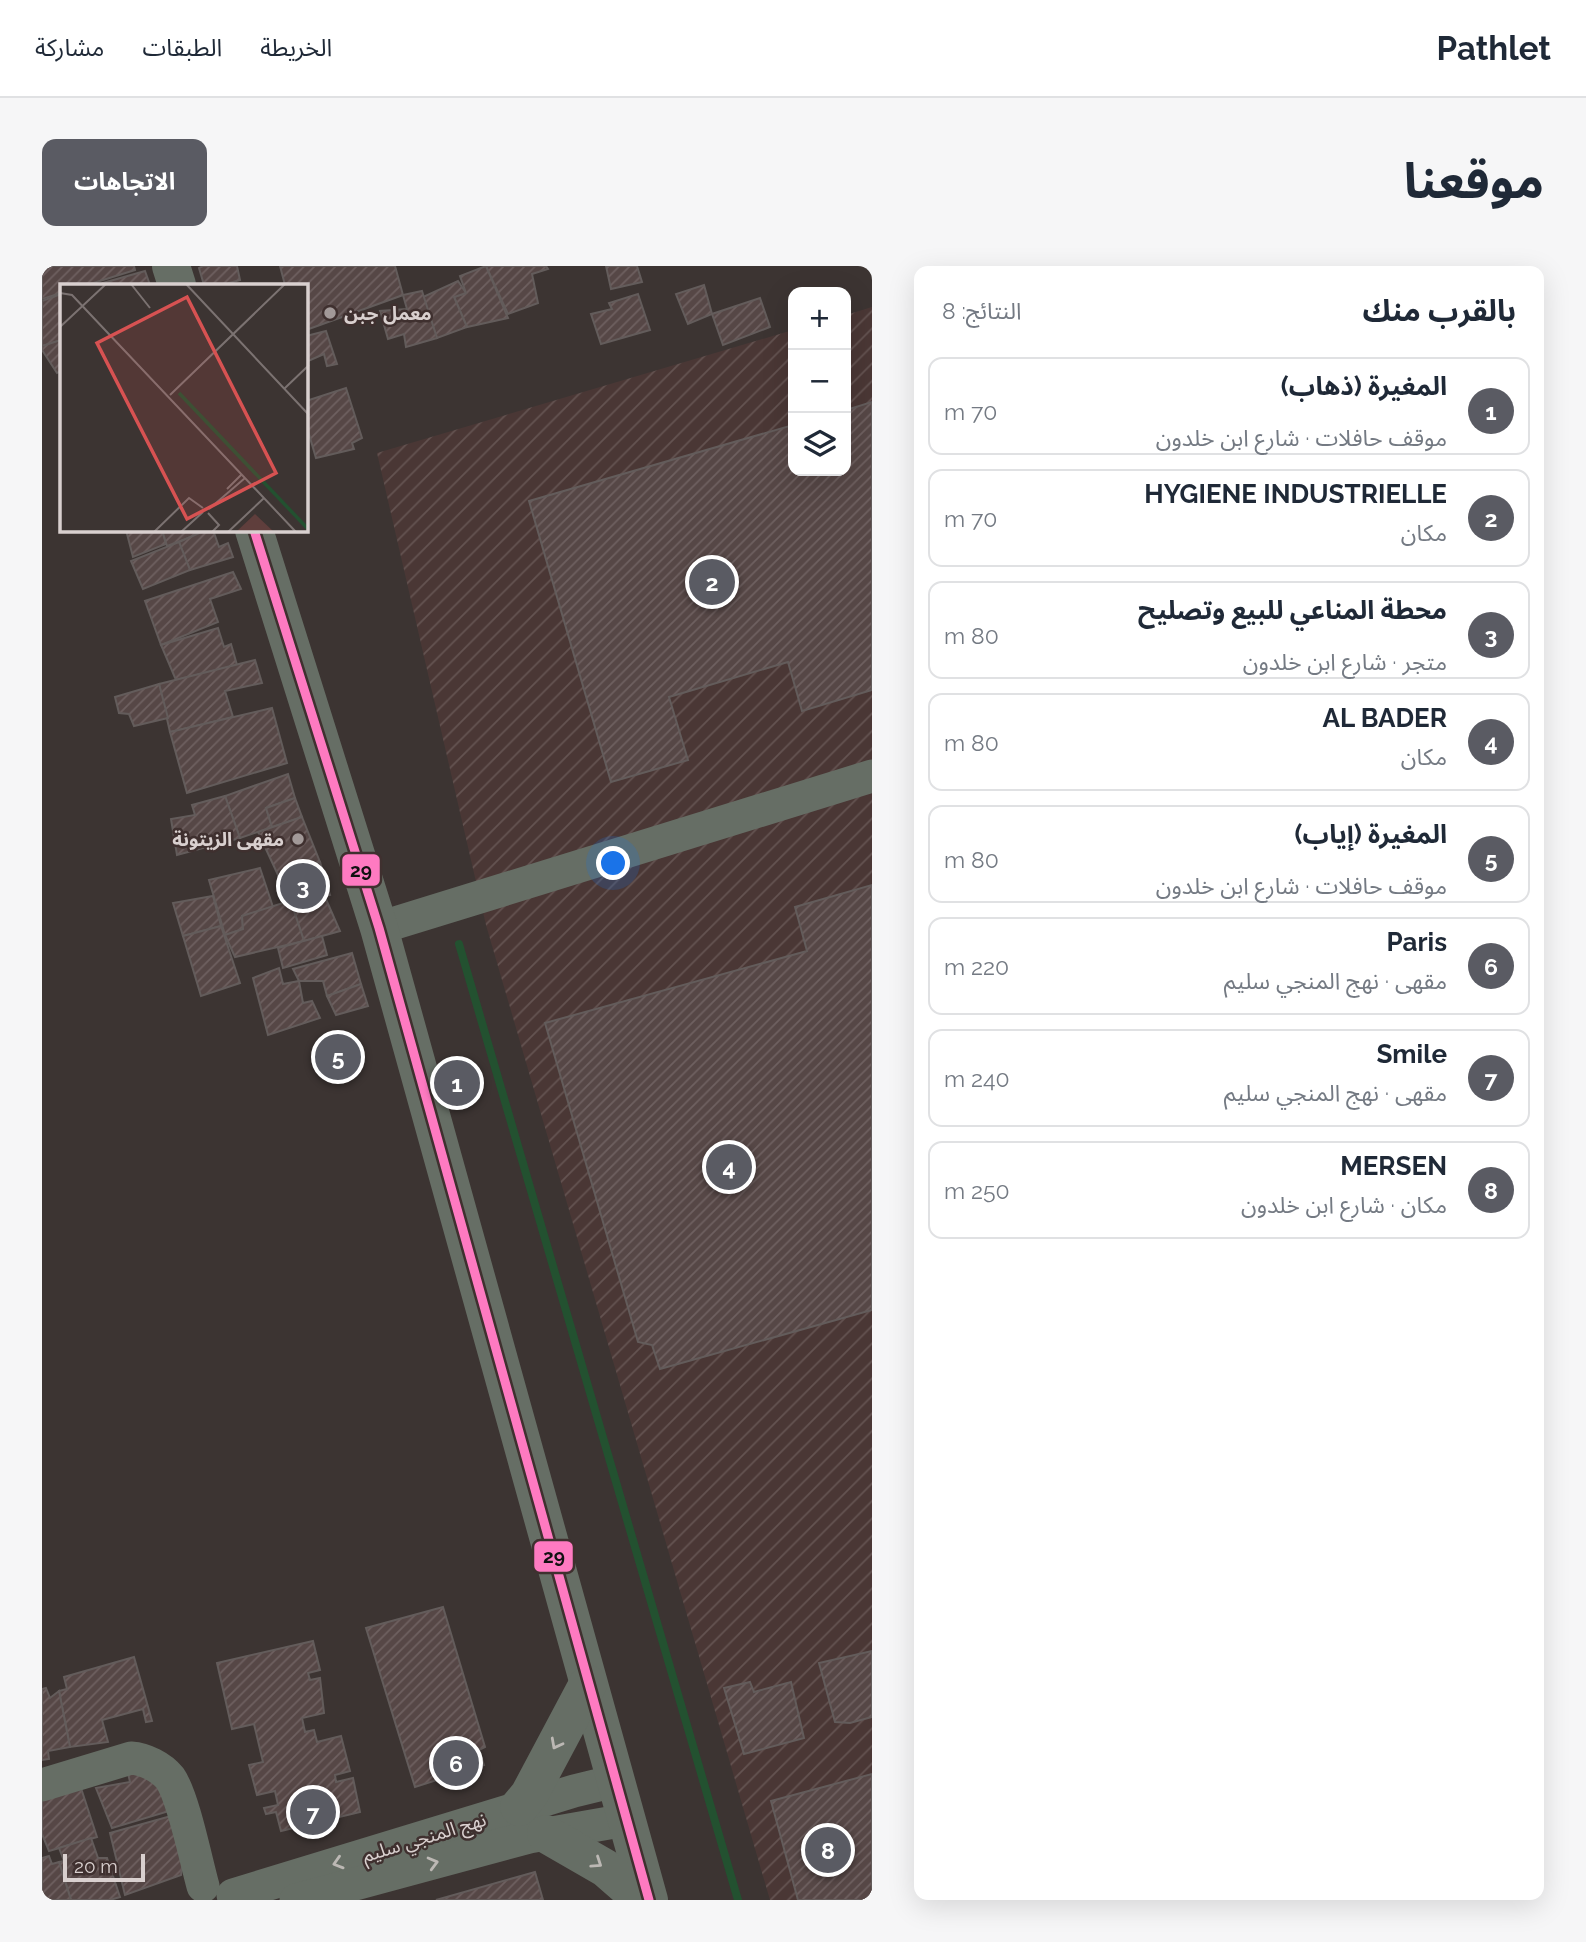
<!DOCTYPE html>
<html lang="ar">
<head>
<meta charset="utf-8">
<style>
	body { margin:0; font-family:Raleway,"Noto Sans Arabic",sans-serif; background:#f6f6f7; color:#1f2937; direction:rtl }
	.controls { position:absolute; right:21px; top:21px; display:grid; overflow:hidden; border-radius:14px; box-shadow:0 7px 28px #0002 }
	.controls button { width:63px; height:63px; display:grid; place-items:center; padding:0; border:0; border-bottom:2px solid #e0e1e3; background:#fff; color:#1f2937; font:35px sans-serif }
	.scale { position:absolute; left:21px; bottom:18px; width:82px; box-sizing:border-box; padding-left:7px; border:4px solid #d9d0cf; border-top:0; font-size:19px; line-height:24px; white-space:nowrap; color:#d9d0cf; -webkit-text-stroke:5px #3f302f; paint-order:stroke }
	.you { position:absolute; left:572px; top:598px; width:24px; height:24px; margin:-18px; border:5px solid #fff; border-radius:50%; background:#1a73e8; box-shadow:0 0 0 10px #1a73e833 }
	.badge { display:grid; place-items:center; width:46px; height:46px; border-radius:50%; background:#5a5b63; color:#fff; font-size:23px; font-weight:700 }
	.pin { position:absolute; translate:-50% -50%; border:4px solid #fff; box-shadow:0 2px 7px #0006 }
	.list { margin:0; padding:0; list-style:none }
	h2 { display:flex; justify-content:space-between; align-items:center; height:91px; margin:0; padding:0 28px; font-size:30px }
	h2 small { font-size:23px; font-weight:400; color:#747a83 }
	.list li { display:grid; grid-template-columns:46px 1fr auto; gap:21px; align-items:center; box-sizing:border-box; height:98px; margin:0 14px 14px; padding:0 14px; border:2px solid #e0e1e3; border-radius:14px }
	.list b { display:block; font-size:26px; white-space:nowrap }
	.list p { margin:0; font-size:23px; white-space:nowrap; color:#747a83 }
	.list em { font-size:23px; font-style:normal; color:#747a83 }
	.icon { flex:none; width:38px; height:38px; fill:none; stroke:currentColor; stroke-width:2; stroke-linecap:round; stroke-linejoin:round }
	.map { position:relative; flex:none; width:830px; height:1634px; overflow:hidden; direction:ltr; border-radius:14px }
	header { display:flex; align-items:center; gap:42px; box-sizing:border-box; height:98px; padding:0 35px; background:#fff; border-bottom:2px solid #e0e1e3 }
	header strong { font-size:33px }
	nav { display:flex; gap:38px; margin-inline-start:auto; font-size:24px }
	.intro { display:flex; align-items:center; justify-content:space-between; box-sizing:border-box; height:168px; padding:0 42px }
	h1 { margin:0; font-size:49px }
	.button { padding:18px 32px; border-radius:14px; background:#5a5b63; color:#fff; font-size:24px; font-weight:700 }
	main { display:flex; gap:42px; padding:0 42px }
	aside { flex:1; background:#fff; border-radius:14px; box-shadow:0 7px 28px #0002 }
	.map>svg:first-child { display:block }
	.industrial { fill:url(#industrial-furrows) }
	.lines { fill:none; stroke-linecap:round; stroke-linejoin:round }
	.stream { stroke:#235130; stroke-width:8 }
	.building { fill:url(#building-hatch); stroke:#635c5b; stroke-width:2 }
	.minor { stroke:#666e65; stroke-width:33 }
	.tertiary { stroke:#666e65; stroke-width:38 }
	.bus-1-casing { stroke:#3f302f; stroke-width:14 }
	.bus-1 { stroke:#fe7ac1; stroke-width:9 }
	.oneway { stroke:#bcb8b4 }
	.poi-dot { fill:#a29998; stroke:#3f302f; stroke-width:2.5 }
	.labels { text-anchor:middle; stroke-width:5; stroke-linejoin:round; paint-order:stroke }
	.poi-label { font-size:19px; font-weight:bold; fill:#d9d0cf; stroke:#3f302f; text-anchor:start }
	.street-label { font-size:19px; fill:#d9d0cf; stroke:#3f302f }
	.inset-river { fill:none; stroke:#235130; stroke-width:3.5 }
	.inset-road { fill:none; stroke:#7b7271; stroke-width:2 }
	.view { fill:#d75252; fill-opacity:0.15; stroke:#d75252; stroke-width:3.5 }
	.inset-edge { fill:none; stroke:#d9d0cf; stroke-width:3.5 }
	.line-badge { stroke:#3f302f; stroke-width:2.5 }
	.pale-badge-label { font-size:19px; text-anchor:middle; font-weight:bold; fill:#111 }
</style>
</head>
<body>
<header>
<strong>Pathlet</strong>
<nav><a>الخريطة</a><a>الطبقات</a><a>مشاركة</a></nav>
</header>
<div class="intro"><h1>موقعنا</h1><a class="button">الاتجاهات</a></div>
<main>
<aside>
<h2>بالقرب منك<small>النتائج: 8</small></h2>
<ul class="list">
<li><span class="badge">1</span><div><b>المغيرة (ذهاب)</b><p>موقف حافلات · شارع ابن خلدون</p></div><em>70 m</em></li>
<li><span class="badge">2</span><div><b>HYGIENE INDUSTRIELLE</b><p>مكان</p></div><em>70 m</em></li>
<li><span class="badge">3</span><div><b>محطة المناعي للبيع وتصليح</b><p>متجر · شارع ابن خلدون</p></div><em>80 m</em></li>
<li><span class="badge">4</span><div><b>AL BADER</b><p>مكان</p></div><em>80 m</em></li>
<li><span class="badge">5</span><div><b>المغيرة (إياب)</b><p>موقف حافلات · شارع ابن خلدون</p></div><em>80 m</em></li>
<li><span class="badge">6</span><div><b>Paris</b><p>مقهى · نهج المنجي سليم</p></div><em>220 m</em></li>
<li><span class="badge">7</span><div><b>Smile</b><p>مقهى · نهج المنجي سليم</p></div><em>240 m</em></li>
<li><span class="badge">8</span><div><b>MERSEN</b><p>مكان · شارع ابن خلدون</p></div><em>250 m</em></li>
</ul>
</aside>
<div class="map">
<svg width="830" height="1634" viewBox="0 0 830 1634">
	<defs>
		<pattern id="industrial-furrows" width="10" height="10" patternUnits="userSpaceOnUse" patternTransform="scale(1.75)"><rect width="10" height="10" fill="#4a3735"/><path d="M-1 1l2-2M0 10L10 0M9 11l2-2" fill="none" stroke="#645351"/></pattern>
		<pattern id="building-hatch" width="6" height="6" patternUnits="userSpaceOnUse" patternTransform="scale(1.75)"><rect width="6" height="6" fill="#564746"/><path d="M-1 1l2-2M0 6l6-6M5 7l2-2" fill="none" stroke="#6e6060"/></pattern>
	</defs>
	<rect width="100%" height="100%" fill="#3c3432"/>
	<!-- industrial -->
	<path class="industrial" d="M830,41V1634H728L444,659L335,187L751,64V205H804V49Z"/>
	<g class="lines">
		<!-- stream -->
		<path class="stream" d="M417,678L696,1634"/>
	</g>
	<!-- building -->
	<g class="building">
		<path d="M0,0H92L93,4L45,19H19V27L0,33Z"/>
		<path d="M161,0H195L198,14L187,17V19H162L157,2Z"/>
		<path d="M238,0H353L361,29L264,64V19H243Z"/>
		<path d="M444,0H504L506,3L490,8L496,37L466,48Z"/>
		<path d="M444,0L466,52L425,61L412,31L424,27L418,10Z"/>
		<path d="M564,0H595L600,16L569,23Z"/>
		<path d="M103,5L108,19H62L61,17Z"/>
		<path d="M416,15L424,27L412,31L425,61L395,72L381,31Z"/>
		<path d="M662,19L670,48L646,58L634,28Z"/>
		<path d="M380,25L395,72L364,81L362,68L346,73L338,45L365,43L361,29Z"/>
		<path d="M19,28V74L0,80V35Z"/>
		<path d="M596,28L608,64L559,78L549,48L570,43L567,37Z"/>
		<path d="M718,32L728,61L681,79L670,48Z"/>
		<path d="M284,65L295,98L285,100L282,88L264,96V70Z"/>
		<path d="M19,74V105L15,107L0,84V80Z"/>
		<path d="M304,122L320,172L310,177L312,183L274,192L264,158V135Z"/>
		<path d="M830,136V424L760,445L746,396L627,431L646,494L569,516L487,235L751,159V205H804V144Z"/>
		<path d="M84,264H120L124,278L91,291Z"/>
		<path d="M120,264H153L154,269L125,280Z"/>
		<path d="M164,264H171L177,281L186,277L191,291L148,304L137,276Z"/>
		<path d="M137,276L148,304L101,323L89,295Z"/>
		<path d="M191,306L199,323L168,333L176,356L119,379L103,335Z"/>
		<path d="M176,362L182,381L189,378L195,399L134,414L119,379Z"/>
		<path d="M213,394L220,417L183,425L191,451L128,466L117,418Z"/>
		<path d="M117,418L126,452L92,460L87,448L77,447L73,431Z"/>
		<path d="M230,442L245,497L145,527L128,466Z"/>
		<path d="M246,508L253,532L224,542L230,561L198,572L183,530Z"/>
		<path d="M183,530L198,572L135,589L129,553L153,549L150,539Z"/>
		<path d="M253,532L260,551L230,561L224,542Z"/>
		<path d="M260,551L278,596L236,609L216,566Z"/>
		<path d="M278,596L288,629L244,636L236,609Z"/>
		<path d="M218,602L231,641L200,650L201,663L183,669L167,614Z"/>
		<path d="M830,619V1044L618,1103L610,1079L596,1076L503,757L765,685L753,641Z"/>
		<path d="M171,630L179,660L141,670L131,637Z"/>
		<path d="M283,631L298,665L262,675L249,636Z"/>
		<path d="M244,636H249L262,675L193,691L183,669L201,663L200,650Z"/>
		<path d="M179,660L198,717L159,730L141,670Z"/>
		<path d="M280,670L285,689L241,702L236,682Z"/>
		<path d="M310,687L319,718L285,730L281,715H257L251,703Z"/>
		<path d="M237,702L241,718L257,715L261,737L270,735L278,752L226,769L211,712Z"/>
		<path d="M319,718L326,740L294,749L285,730Z"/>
		<path d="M401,1341L443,1481L437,1484L442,1499L373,1521L324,1362Z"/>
		<path d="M271,1375L278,1404L266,1407L268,1414L278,1412L282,1447L260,1452L263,1466L272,1464L275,1476L299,1470L308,1505L293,1509L294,1516L311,1512L318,1546L239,1565L234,1546L224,1548L222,1542L236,1539L233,1525L215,1529L207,1499L221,1496L212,1458L190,1463L175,1397Z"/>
		<path d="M830,1385V1451L808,1457L793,1456L777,1397Z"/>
		<path d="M92,1391L110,1455L104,1456L101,1443L60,1454L66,1476L28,1481L17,1425L25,1423L22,1411Z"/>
		<path d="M708,1416L712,1426L749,1416L762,1472L702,1488L682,1422Z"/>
		<path d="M4,1422L8,1432L17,1425L28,1481L6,1485L7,1493L0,1494V1423Z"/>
		<path d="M106,1501L134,1543L70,1562L54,1522L88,1516L86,1507Z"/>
		<path d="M830,1508V1634H756L729,1535Z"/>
		<path d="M38,1519L55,1571L7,1585L0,1568V1530Z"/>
		<path d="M129,1550L141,1593L139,1609L83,1629L68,1567Z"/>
		<path d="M49,1572L56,1592H65L78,1631L68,1634H29L17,1596L22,1595L17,1582Z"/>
		<path d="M7,1590L10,1598L17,1596L29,1634H0V1592Z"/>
		<path d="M493,1606L501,1634H394Z"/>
	</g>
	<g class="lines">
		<!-- minor -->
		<g class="minor">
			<path d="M337,662L830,510"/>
			<path d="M0,1519L89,1492C103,1493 119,1501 128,1512C141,1530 154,1595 161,1620"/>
			<path d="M191,1629L532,1525L573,1515"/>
			<path d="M254,1634L487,1571L584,1554"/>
		</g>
		<!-- tertiary -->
		<g class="tertiary">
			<path d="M129,0L135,19"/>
			<path d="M212,264L337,662L607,1634"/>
			<path d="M477,1541L487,1529L546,1418"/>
			<path d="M504,1568L563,1602L600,1634"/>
		</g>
		<defs>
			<path id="bus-1" d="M212,264L337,662L607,1634"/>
		</defs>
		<!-- bus-1 casing -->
		<use href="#bus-1" class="bus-1-casing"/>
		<!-- bus-1 -->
		<use href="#bus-1" class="bus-1"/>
	</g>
	<!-- one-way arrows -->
	<defs><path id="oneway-chevron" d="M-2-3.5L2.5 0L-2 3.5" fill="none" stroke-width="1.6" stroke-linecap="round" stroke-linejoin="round" transform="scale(1.75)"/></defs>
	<g class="oneway">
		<use href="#oneway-chevron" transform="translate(514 1478) rotate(118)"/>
		<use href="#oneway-chevron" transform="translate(296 1597) rotate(163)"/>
		<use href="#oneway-chevron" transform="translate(391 1597) rotate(-15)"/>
		<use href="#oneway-chevron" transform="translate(555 1597) rotate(34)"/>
	</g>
	<!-- markers -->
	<g class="poi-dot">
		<circle cx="288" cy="47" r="7"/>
		<circle cx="256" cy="573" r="7"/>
	</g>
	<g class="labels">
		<!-- poi labels -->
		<g class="poi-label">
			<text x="302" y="54">معمل جبن</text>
			<text x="242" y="580" text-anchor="end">مقهى الزيتونة</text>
		</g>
		<!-- street labels -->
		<g class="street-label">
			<text transform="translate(382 1571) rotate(-17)" y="7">نهج المنجي سليم</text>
		</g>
	</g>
	<!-- overview -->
	<g transform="translate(18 18)">
		<rect width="248" height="248" fill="#3c3432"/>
		<path d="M195,230L214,248H176Z" fill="#5f3e3c"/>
		<path class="inset-river" d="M119,109L249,246"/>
		<path class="inset-road" d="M71,0L90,24M126,0L249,131M0,9L12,11L236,248M0,43L46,0M225,104L249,81M110,111L225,0M167,205L182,190M149,225L185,194M148,229L159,241L152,248M94,248L129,214L143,224M121,248L143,228M168,248L204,214"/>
		<path class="view" d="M127,13L216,189L127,235L37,59Z"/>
		<rect width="248" height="248" class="inset-edge"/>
	</g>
	<g class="line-badge">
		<rect x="299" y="587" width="40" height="34" rx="7" fill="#fe7ac1"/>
		<rect x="491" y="1274" width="41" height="33" rx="7" fill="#fe7ac1"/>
	</g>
	<g class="pale-badge-label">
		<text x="319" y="611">29</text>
		<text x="512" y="1297">29</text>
	</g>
</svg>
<div class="controls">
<button>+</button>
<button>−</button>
<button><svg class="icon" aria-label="layers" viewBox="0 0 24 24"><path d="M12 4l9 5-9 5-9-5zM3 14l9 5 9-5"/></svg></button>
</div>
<div class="scale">20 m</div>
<div class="you"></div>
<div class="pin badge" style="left:415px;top:817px">1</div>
<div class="pin badge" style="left:670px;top:316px">2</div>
<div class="pin badge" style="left:261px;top:620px">3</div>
<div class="pin badge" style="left:687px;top:901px">4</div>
<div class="pin badge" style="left:296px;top:791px">5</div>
<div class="pin badge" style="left:414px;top:1497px">6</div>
<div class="pin badge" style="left:271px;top:1546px">7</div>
<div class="pin badge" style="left:786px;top:1584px">8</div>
</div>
</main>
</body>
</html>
